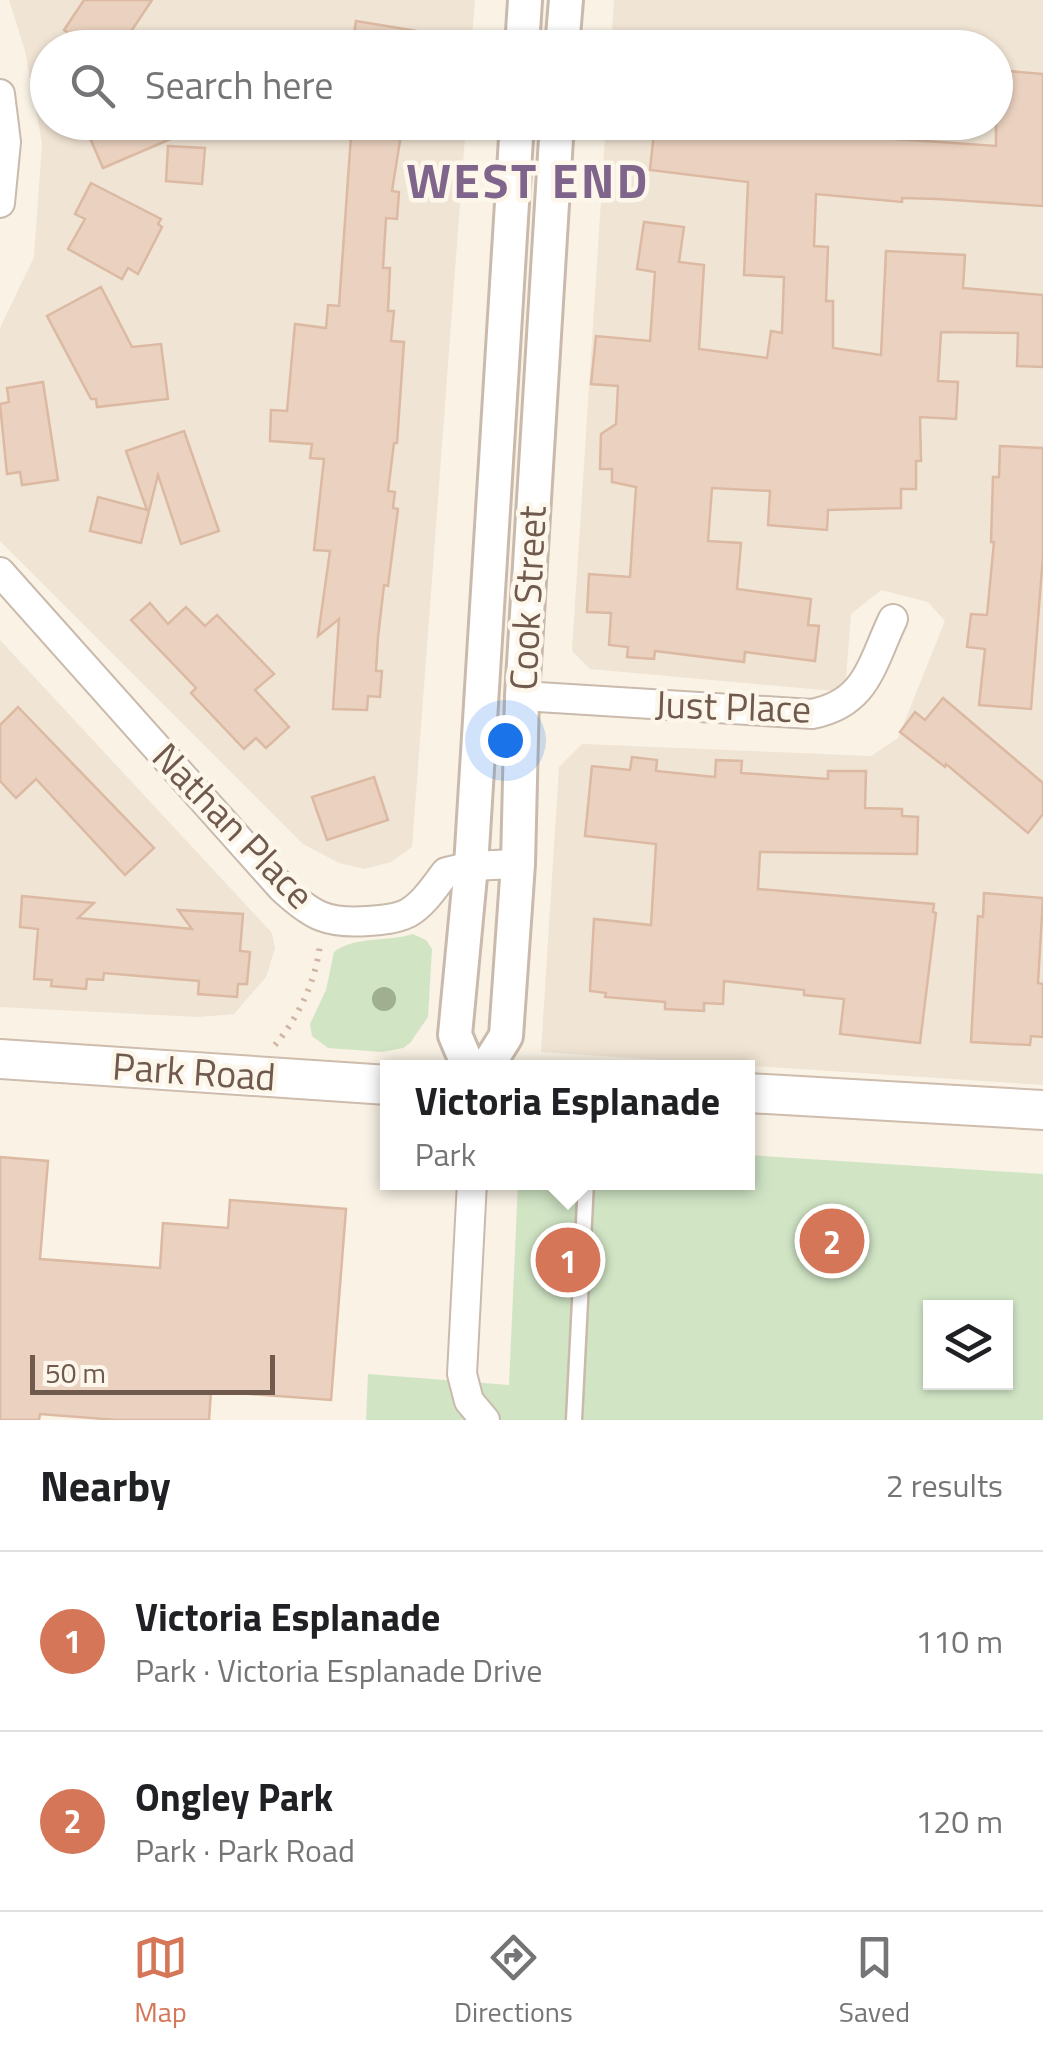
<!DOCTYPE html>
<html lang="en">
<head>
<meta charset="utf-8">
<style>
	body { margin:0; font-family:"Titillium Web",sans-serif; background:#f6f6f6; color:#202124 }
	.controls { position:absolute; right:30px; bottom:30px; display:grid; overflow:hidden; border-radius:0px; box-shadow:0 2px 8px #0004 }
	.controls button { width:90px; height:90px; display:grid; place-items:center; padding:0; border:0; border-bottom:2px solid #e0e0e0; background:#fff; color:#202124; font:50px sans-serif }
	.scale { position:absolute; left:30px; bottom:25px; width:245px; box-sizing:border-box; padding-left:10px; border:5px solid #6f5a4d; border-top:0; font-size:28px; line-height:35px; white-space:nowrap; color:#6f5a4d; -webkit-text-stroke:8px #fdf6ea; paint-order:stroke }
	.you { position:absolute; left:505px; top:740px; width:35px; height:35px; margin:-25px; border:8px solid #fff; border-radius:50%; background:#1a73e8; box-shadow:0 0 0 15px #1a73e833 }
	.badge { display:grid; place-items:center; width:65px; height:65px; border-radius:50%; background:#d57658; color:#fff; font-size:32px; font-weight:700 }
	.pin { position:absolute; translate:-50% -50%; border:5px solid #fff; box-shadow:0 2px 10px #0006 }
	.popup { position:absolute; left:380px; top:1060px; width:375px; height:130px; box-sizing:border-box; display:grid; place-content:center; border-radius:0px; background:#fff; filter:drop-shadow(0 2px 8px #0005); font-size:32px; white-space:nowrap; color:#757577 }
	.popup b { font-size:38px; color:#202124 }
	.popup::after { content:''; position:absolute; left:50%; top:100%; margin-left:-20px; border:20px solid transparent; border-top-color:#fff }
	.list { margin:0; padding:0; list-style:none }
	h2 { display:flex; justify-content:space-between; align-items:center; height:130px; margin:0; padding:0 40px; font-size:42px }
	h2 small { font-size:32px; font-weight:400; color:#757577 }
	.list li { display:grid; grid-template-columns:65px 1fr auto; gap:30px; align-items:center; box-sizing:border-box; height:180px; padding:0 40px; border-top:2px solid #e0e0e0 }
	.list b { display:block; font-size:38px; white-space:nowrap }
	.list p { margin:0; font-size:32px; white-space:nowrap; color:#757577 }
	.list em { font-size:32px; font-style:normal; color:#757577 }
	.icon { flex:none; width:55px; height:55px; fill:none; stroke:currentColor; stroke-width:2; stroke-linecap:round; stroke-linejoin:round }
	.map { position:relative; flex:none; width:1043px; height:1420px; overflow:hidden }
	.search { position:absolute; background:#fff; box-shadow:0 2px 8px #0004; left:30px; right:30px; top:30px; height:110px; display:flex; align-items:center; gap:25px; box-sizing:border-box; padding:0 35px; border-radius:55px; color:#757577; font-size:38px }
	.sheet { height:490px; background:#fff }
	nav { display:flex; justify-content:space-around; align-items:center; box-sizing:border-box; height:140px; border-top:2px solid #e0e0e0; background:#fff; font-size:28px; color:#757577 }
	nav a { display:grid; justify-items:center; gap:5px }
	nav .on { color:#d57658 }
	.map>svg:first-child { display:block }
	.residential { fill:#f0e4d4 }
	.green { fill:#d1e5c5; fill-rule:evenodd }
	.building { fill:#ebd2c0; stroke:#dcb9a2; stroke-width:2.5 }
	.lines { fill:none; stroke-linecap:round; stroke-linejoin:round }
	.service-casing { stroke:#c9baac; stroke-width:19 }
	.minor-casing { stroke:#c9baac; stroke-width:32 }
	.tertiary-casing { stroke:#c9baac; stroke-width:38 }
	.secondary-casing { stroke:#cebcad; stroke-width:42 }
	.path { stroke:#d0b5a3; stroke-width:6; stroke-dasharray:2.5 8; stroke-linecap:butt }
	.service { stroke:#fff; stroke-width:14 }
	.minor { stroke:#fff; stroke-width:28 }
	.tertiary { stroke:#fff; stroke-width:32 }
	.secondary { stroke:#fff; stroke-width:38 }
	.tree { fill:#9faf90 }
	.labels { text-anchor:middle; stroke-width:9; stroke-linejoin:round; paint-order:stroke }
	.street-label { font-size:38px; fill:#6f5a4d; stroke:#fdf6ea }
	.district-label { font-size:48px; font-weight:bold; letter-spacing:2.5px; fill:#7f658b; stroke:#fdf6ea }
</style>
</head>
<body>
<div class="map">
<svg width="1043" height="1420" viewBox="0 0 1043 1420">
	<rect width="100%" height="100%" fill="#f9f2e5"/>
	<!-- residential -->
	<g class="residential">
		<path d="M9,0H475L471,47L48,48V122L466,123L412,847L391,862L364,869L339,863L303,844L0,541V328L34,257L42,143L25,51Z"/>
		<path d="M614,0H1043V1085L541,1052L559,767L582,744L871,756L898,738L945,621L928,602L881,590L851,614L845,692L590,669L572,651L606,123L996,122V48L611,47Z"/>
		<path d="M0,640L272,933L275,948L266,977L234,1014L198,1017L0,1007Z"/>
	</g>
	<!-- green -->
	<g class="green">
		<path d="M413,934L426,940L432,949L428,1017L410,1043L403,1048L382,1052L328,1048L312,1036L310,1024L326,990L334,952C354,936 388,942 413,934Z"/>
		<path d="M748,1155L1043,1174V1420H366L368,1374L509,1385L518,1183L748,1182ZM930,1308H1006V1382H930Z"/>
	</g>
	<!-- building -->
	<g class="building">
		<path d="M84,0H152L120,48H90L64,30Z"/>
		<path d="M356,21L429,33L428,48H352Z"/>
		<path d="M996,70L1043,74V206L938,199L902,198V202L816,194L814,246L828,247L826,301H833V348L881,355L886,251L965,255L963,288L1043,295V367L1017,366L1018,333L941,332L938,381L958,382L956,419L920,417L921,461H916V489H901V508L828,510L827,530L768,525L770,491L712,488L708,541L741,543L737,589L811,599L808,625L819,626L815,661L745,652L744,662L655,651L654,659L627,657L628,647L609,645L611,613L587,612L589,574L630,577L636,487L612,482V469H600L601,434L616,424L618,386L591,384L596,336L650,341L655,272L637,269L644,222L684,227L679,262L704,265L699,349L767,358L771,331L782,333L784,277L744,275L748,182L650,170L655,122H716L715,129L771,136V122H897L896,139L996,146Z"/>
		<path d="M83,122H210L103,168Z"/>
		<path d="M352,122H403L392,191L399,192L397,219L386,218L383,268H390L388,311H394L391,341L404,342L397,443H394L388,491L395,492L393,508L398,509L388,586L384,585L378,637L376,671H382L380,697L368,696L367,710L333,709L339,619L318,636L330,551L314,550L324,459L310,458L312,444L270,441L271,410L287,411L295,324L326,328L328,305L339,306Z"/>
		<path d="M168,146L205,148L202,184L166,181Z"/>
		<path d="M91,183L161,219L158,224L162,227L138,274L128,268L122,279L68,249L85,219L75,214Z"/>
		<path d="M101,287L132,347L161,344L168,399L97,407L96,399H91L47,316Z"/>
		<path d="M43,382L58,480L22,485L20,472L7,474L0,404L9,402L7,388Z"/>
		<path d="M184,431L219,531L181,544L158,475L141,543L90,531L98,497L147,510L126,451Z"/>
		<path d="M1000,446L1043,448V556L1031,709L979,705L985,649L967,647L971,614L987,615L994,542H991L993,477H999Z"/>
		<path d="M150,603L168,624L186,607L205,626L217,615L274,674L255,690L289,727L266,748L256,738L244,749L191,693L196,688L131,620Z"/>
		<path d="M943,698L1043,783V814L1028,833L946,764L945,767L900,732L915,712L925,720Z"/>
		<path d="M18,707L154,848L125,875L36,779L16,798L0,781V725Z"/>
		<path d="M632,757L657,760L656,771L715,777L716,760L742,761L741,773L828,779V771H866L865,808L902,809V816L918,817L917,854L760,852L758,889L934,904L933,912L936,913L920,1043L840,1034L844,999L804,995V990L724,981L723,1004L704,1003V1011L665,1009V1002L605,997L606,993L590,991L594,919L651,925L656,844L585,836L592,766L630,770Z"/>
		<path d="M374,777L388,820L327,840L312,797Z"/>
		<path d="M984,893L1043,898L1038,983L1043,984V1037L1031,1036L1030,1045L971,1042L978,916L983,917Z"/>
		<path d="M22,896L94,903L78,918L192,929L178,910L243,914L240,951L250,952L247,984H238L237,997L198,994L199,981L104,973L103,980L87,979L86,989L51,986L52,980L34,979L38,929L20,927Z"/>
		<path d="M0,1157L48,1161L40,1259L160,1268L163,1223L228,1228L230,1200L346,1209L331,1400L211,1391L209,1420H117L40,1414L39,1420H0Z"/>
	</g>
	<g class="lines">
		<defs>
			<path id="service" d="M574,1420L586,1182"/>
			<g id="minor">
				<path d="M0,94L6,142L0,203"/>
				<path d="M0,572L282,888C312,916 327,924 368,921C382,920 396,919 408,913C424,904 435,886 446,872L471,866L518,864"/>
				<path d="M522,696L812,714C867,703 871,665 893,619"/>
				<path d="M472,1182L462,1374L469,1401L485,1420"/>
			</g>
			<g id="tertiary">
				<path d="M522,48L525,0"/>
				<path d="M562,48L566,0"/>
				<path d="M469,1068L455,1035L471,866L517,122"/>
				<path d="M486,1068L506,1036L518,864L522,696L557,122"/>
			</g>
			<g id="secondary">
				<path d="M0,1059L388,1085"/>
				<path d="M748,1093L1043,1110"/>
			</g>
		</defs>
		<!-- service casing -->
		<use href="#service" class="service-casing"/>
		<!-- minor casing -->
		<use href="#minor" class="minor-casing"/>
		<!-- tertiary casing -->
		<use href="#tertiary" class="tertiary-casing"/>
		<!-- secondary casing -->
		<use href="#secondary" class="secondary-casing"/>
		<!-- path -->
		<path class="path" d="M275,1045C298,1018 317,979 320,943"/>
		<!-- service -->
		<use href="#service" class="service"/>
		<!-- minor -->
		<use href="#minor" class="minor"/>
		<!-- tertiary -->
		<use href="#tertiary" class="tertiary"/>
		<!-- secondary -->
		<use href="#secondary" class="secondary"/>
	</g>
	<!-- trees -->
	<circle class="tree" cx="384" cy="999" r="12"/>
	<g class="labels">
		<!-- street labels -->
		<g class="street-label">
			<text transform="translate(528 598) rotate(-87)" y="13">Cook Street</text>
			<text transform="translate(733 707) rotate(2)" y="13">Just Place</text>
			<text transform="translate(233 826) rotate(46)" y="13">Nathan Place</text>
			<text transform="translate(194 1072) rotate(4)" y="13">Park Road</text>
		</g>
		<!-- district labels -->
		<g class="district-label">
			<text x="528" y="198">WEST END</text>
		</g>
	</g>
</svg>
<div class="controls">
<button><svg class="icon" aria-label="layers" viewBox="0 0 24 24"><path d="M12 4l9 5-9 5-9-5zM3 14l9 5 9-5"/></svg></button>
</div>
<div class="scale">50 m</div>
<div class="you"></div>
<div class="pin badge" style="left:568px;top:1260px">1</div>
<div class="popup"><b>Victoria Esplanade</b>Park</div>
<div class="pin badge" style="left:832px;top:1241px">2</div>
<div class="search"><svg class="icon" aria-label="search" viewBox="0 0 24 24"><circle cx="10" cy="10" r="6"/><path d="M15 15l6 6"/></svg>Search here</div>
</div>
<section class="sheet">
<h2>Nearby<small>2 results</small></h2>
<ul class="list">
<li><span class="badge">1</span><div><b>Victoria Esplanade</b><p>Park · Victoria Esplanade Drive</p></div><em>110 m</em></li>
<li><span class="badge">2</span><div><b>Ongley Park</b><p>Park · Park Road</p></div><em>120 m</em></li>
</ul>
</section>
<nav>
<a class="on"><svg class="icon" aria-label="map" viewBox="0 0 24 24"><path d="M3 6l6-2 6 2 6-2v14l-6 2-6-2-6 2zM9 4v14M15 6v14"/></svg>Map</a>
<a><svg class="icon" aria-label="directions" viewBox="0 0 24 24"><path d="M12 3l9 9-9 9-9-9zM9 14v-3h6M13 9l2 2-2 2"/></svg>Directions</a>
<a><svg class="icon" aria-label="saved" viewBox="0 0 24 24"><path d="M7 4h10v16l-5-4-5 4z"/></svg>Saved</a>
</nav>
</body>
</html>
